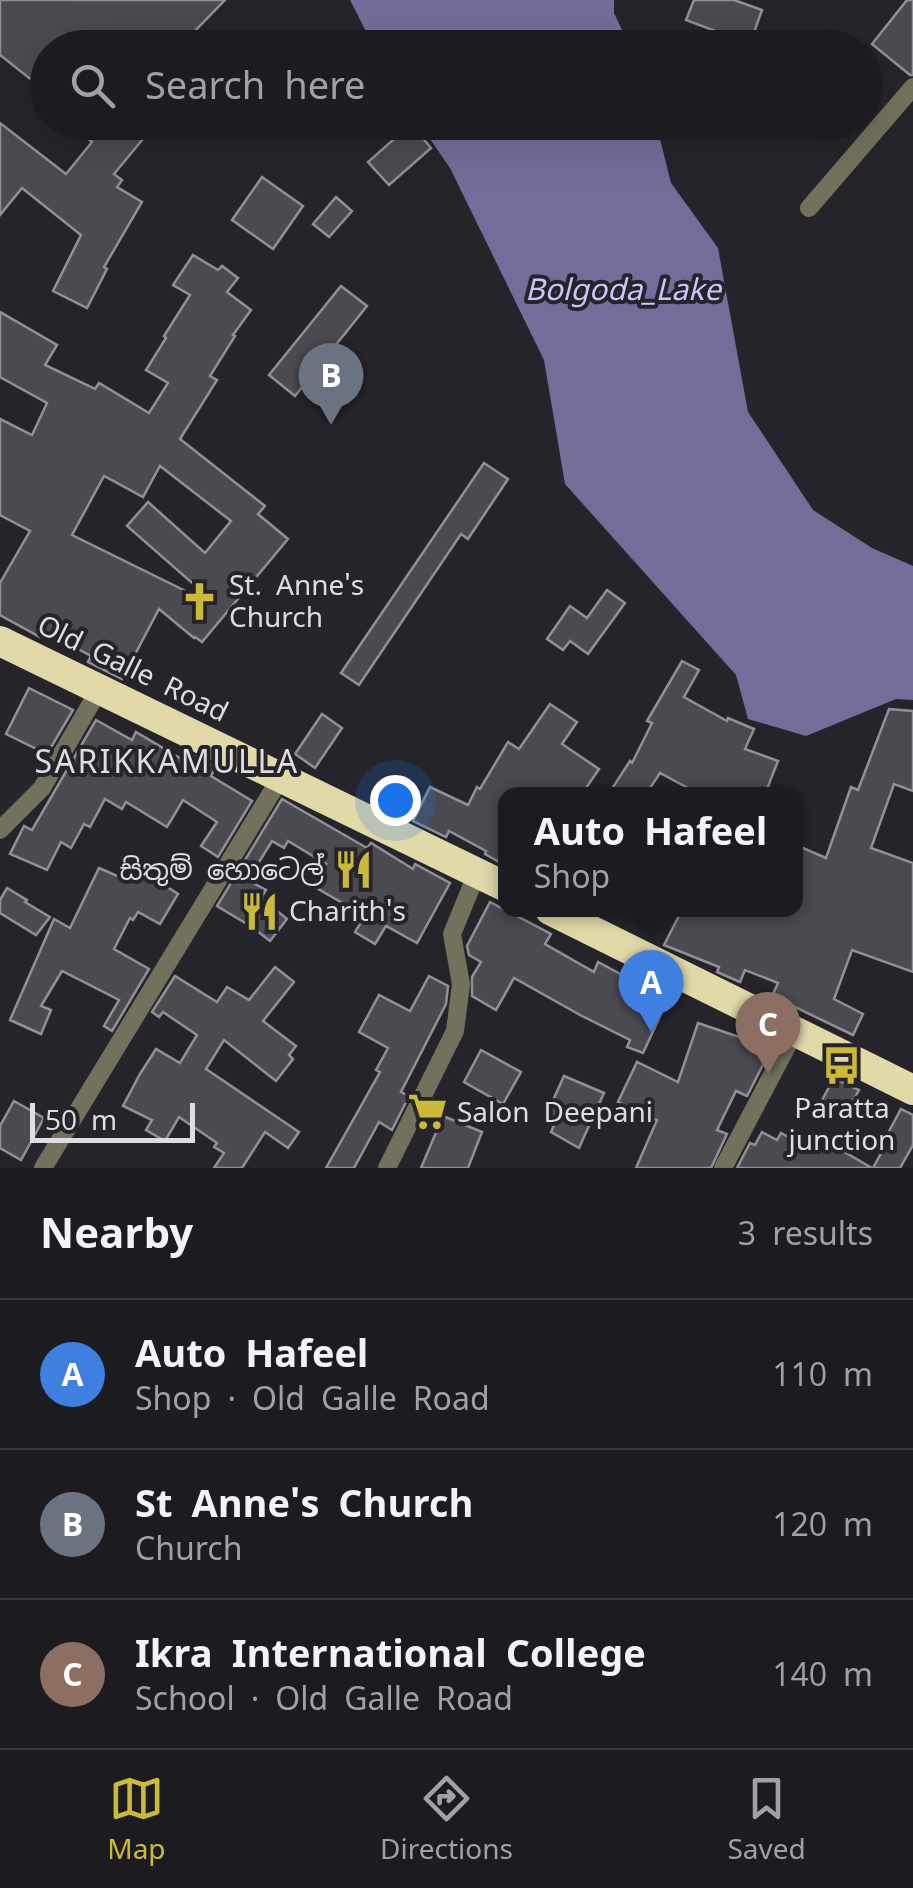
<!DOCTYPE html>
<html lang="en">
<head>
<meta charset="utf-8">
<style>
	body { margin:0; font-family:Georgia,"Noto Sans Sinhala",serif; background:#29282d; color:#f1f3f6 }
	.scale { position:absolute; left:30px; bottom:25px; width:165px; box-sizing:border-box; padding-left:10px; border:5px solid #dedde1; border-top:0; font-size:28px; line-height:35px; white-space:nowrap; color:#dedde1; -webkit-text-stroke:8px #25242a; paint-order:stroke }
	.you { position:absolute; left:395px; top:800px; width:35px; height:35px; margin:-25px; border:8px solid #fff; border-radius:50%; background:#1a73e8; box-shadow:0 0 0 15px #1a73e833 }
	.badge { display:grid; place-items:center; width:65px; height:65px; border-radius:50%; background:#cdb938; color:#fff; font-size:32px; font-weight:700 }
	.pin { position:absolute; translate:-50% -82px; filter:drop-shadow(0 2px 5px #0008) }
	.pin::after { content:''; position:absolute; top:52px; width:35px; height:30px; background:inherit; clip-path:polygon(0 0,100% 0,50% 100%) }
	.popup { position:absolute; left:498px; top:787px; width:305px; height:130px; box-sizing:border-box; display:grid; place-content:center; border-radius:20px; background:#1c1b20; filter:drop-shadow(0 2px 8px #0005); font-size:32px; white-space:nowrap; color:#a0a1a5 }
	.popup b { font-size:38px; color:#f1f3f6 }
	.popup::after { content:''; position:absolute; left:50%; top:100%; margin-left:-20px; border:20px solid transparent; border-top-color:#1c1b20 }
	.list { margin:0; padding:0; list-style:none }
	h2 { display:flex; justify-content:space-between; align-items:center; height:130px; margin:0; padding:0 40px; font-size:42px }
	h2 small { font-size:32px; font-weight:400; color:#a0a1a5 }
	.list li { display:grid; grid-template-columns:65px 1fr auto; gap:30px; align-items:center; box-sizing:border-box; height:150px; padding:0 40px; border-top:2px solid #3a393e }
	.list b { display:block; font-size:38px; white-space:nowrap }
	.list p { margin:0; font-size:32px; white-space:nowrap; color:#a0a1a5 }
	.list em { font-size:32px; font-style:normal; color:#a0a1a5 }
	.icon { flex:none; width:55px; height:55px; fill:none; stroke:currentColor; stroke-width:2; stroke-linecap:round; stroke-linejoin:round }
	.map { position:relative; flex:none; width:913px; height:1168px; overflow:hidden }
	.search { position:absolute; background:#1c1b20; box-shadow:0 10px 40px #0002; left:30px; right:30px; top:30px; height:110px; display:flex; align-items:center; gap:25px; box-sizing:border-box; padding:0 35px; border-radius:55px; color:#a0a1a5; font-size:38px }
	.sheet { height:580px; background:#1c1b20 }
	nav { display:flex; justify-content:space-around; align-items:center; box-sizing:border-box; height:140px; border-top:2px solid #3a393e; background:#1c1b20; font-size:28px; color:#a0a1a5 }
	nav a { display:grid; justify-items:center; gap:5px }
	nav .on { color:#cdb938 }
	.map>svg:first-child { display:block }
	.water { fill:#736e99 }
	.building { fill:#4b4a51; stroke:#919098; stroke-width:2.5; fill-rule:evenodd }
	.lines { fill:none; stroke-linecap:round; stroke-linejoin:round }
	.street { stroke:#73705c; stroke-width:18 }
	.highway { stroke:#e1d9a8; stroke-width:30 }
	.labels { text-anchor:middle; stroke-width:8; stroke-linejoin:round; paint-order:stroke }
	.poi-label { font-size:28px; fill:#dedde1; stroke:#25242a; text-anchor:start }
	.street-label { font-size:28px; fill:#dedde1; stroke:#25242a }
	.water-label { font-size:30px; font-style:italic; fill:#cac4fb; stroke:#25242a }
	.quarter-label { font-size:32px; letter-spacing:2.5px; fill:#dedde1; stroke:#25242a }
</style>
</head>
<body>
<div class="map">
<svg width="913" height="1168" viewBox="0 0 913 1168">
	<rect width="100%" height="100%" fill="#25242a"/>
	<!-- water -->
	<g class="water">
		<path d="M350,0H614V13L630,47H374Z"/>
		<path d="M419,123H656L671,183L718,248L748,412L813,510L872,548L913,566V700L896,699L806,736L748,719L736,675L565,484L544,360L450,168Z"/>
	</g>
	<!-- building -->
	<g class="building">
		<path d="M0,0H225L193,33L209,48H48V93L0,55Z"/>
		<path d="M694,0H734L762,10L750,44L686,20Z"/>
		<path d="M907,0H913V75H910L872,44Z"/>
		<path d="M69,122H157L114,174L122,180L117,187L142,202L104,267L107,269L87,308L53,291L81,235L22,188L0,215V123L66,174L92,142Z"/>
		<path d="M411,124L431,148L389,185L368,162Z"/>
		<path d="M262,177L303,206L273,249L232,220Z"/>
		<path d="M336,197L352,211L329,237L313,224Z"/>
		<path d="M193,255L218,270L222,266L238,278L227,292L251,310L233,335L235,336L210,376L217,380L180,439L265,506L258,514L288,539L202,642L195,637L194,638L159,609L122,679L88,662L91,656L44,631L40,637L0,615V583L30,531L0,515V419L32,435L47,403L0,377V312L57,345L45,365L95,389L99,383L149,413L168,383L146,370L166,338L164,336L190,295L173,285ZM160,466L231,521L205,553L148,502L127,526L214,602L212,604L72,535L104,476L143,497Z"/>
		<path d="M341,286L367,306L295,396L269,375Z"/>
		<path d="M484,463L508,479L468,539L461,534L359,685L341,673Z"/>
		<path d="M607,590L625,603L588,654L570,641L563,650L547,639L570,606L587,618Z"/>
		<path d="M682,661L699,670L684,697L727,721L728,718L754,729L745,749L778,761L765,794H686L688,788L660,773L646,794H625L613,787L630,761L632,763L652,723L647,721Z"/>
		<path d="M29,688L73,710L47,754L6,734Z"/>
		<path d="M550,704L577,722L562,744L599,769L582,794H506V866L485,854L486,851L449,831L446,837L413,821L430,787L468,805L477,787L480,789L508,742L519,749Z"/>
		<path d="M889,709L913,711V791L894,784L871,848L913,863V972L852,950L834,999L863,1014L853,1035L772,996L778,983L745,970L740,982L717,972L719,967L664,945L682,910H796V845L826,858L851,787L858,790Z"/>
		<path d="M322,714L342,728L315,768L295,754Z"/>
		<path d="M96,720L132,740L136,732L185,761L189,754L215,766L216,767L211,776L252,801L218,857L201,846L217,822L183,800L167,827L126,802L122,809L105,799L90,827L84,824L71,848L61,842L47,870L10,854L24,826L32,830Z"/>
		<path d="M282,799L367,848L371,843L413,869L415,864L450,883L417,943L386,926L375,944L355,932L365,916L313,886L326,864L288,841L284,848L272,841L248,880L266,890L261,898L287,919L270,941L252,927L217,906Z"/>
		<path d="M133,865L178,894L160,924L138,912L133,920L130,918L114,949L149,969L112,1031L104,1026L119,1000L62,971L41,1006L51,1010L41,1034L10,1020L54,919L70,928L99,868L124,879Z"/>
		<path d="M7,888L27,900L25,902L50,917L36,935L0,913V900Z"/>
		<path d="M490,902L551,934L545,944L594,972L598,962L652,991L654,988L670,995L643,1053L627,1047L630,1040L580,1015L514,978L496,1010L472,996V977L481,962L469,955L467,946Z"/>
		<path d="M275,967L294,982L263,1021L296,1046L289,1055L293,1059L276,1081L224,1040L206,1069L299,1132L288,1148L265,1132L242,1168H214L224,1153L214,1147L217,1143L179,1117L165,1141L146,1130L152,1120L123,1106L140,1074L156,1049L180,1063L197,1035L163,1012L159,1017L152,1012L175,976L217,1002L227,987L249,1000Z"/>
		<path d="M429,976L448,986L446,1004L401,1092L409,1096L392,1130L379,1122L354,1168H326L380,1072L376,1070L388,1048L359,1032L379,995L410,1011Z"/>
		<path d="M698,1023L739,1037L742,1032L766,1042L762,1052L768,1055L747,1096L736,1091L717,1130L727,1134L711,1168H636L657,1120L618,1102L637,1062L678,1082Z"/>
		<path d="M481,1050L521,1072L503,1104L464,1082Z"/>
		<path d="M564,1076L604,1093L579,1148L551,1132L555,1123L545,1118Z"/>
		<path d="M834,1078L859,1090L844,1117L820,1104Z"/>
		<path d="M14,1101L44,1118L21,1160L0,1148V1126Z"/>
		<path d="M901,1109L913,1115V1145L900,1168H873L890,1137L887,1135Z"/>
		<path d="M443,1116L482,1132L468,1168H421Z"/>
		<path d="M762,1132L777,1140L781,1133L815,1152L822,1139L872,1168H737L750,1143L755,1145Z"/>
	</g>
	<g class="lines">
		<!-- street -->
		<g class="street">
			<path d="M809,208L913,87"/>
			<path d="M0,830L42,788L100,688"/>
			<path d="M43,1168L281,777"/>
			<path d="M387,1168L455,1031L461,984L452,934L477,873"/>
			<path d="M723,1168L795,1031"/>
		</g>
		<!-- highway -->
		<g class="highway">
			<path d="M0,641L506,887"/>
			<path d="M550,910L913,1090"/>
		</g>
	</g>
	<!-- icons -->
	<defs>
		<symbol id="church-bare" viewBox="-9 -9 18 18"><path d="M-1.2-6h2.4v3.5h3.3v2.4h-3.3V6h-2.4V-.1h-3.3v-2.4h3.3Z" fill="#cdb938" stroke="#25242a" stroke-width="2.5" paint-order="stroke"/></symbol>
		<symbol id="restaurant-bare" viewBox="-9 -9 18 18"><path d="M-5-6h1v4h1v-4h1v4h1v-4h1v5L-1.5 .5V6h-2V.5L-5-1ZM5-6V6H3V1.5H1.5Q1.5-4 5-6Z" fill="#cdb938" stroke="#25242a" stroke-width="2.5" paint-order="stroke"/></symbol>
		<symbol id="bus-bare" viewBox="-9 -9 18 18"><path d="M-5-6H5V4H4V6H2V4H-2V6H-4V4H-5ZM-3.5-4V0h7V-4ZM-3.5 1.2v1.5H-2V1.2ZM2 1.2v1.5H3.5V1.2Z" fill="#cdb938" stroke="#25242a" stroke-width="2.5" paint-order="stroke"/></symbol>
		<symbol id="supermarket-bare" viewBox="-9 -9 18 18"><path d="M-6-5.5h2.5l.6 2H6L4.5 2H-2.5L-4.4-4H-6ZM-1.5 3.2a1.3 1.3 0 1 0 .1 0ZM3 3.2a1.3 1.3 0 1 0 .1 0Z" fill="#cdb938" stroke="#25242a" stroke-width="2.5" paint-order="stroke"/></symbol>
	</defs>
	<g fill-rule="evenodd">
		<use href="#church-bare" x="172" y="574" width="55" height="55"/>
		<use href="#restaurant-bare" x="326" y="842" width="55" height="55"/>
		<use href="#restaurant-bare" x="232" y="884" width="55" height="55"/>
		<use href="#bus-bare" x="814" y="1038" width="55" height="55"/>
		<use href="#supermarket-bare" x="400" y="1084" width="55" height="55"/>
	</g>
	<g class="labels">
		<!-- poi labels -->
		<g class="poi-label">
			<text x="229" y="595">St. Anne's<tspan x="229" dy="32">Church</tspan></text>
			<text x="324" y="880" text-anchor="end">සිතුම් හොටෙල්</text>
			<text x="289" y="921">Charith's</text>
			<text x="842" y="1118" text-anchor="middle">Paratta<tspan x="842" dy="32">junction</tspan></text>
			<text x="457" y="1122">Salon Deepani</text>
		</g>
		<!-- street labels -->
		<g class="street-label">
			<text transform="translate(133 668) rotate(26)" y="10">Old Galle Road</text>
		</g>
		<!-- water labels -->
		<g class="water-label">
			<text x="623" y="300">Bolgoda_Lake</text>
		</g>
		<!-- quarter labels -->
		<g class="quarter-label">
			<text x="167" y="773">SARIKKAMULLA</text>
		</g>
	</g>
</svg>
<div class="scale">50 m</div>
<div class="you"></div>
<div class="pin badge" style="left:651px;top:1032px;background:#3f7fe0">A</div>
<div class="popup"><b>Auto Hafeel</b>Shop</div>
<div class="pin badge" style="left:331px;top:425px;background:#6b7280">B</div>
<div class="pin badge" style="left:768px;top:1074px;background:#8d6e63">C</div>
<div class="search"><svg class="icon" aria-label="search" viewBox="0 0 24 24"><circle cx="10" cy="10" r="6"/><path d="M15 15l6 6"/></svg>Search here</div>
</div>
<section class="sheet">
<h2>Nearby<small>3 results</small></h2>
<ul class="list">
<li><span class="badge" style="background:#3f7fe0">A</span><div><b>Auto Hafeel</b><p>Shop · Old Galle Road</p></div><em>110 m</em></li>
<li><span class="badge" style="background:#6b7280">B</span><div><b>St Anne's Church</b><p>Church</p></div><em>120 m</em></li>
<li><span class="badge" style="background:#8d6e63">C</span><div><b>Ikra International College</b><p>School · Old Galle Road</p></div><em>140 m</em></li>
</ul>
</section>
<nav>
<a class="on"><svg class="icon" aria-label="map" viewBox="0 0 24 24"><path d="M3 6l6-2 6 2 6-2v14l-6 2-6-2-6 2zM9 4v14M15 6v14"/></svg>Map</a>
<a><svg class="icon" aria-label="directions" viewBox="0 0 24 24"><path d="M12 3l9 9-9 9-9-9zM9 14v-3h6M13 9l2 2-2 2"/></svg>Directions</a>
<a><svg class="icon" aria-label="saved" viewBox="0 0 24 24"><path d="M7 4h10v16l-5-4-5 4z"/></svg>Saved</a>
</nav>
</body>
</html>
